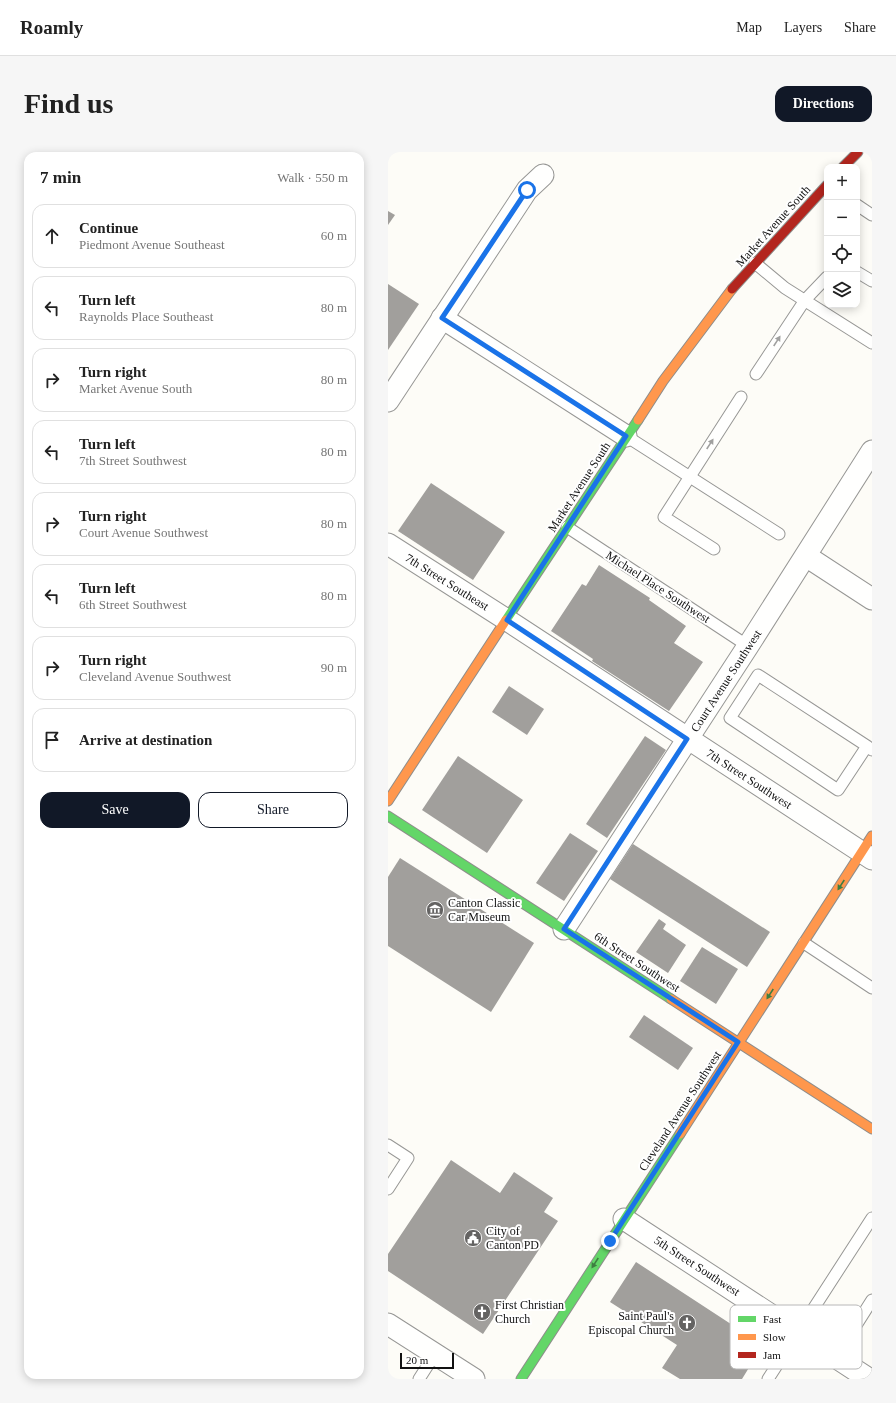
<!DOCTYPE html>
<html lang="en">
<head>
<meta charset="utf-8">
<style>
	body { margin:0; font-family:Georgia,serif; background:#f6f6f6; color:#222 }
	.controls { position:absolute; right:12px; top:12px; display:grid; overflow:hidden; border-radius:8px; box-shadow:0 2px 10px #0003 }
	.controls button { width:36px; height:36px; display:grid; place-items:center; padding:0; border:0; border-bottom:1px solid #e0e0e0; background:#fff; color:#222; font:20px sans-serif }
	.scale { position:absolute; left:12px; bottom:10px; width:54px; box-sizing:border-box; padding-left:4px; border:2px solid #111; border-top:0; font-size:11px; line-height:14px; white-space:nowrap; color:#111; -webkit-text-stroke:3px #fff; paint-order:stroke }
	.stop { position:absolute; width:12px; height:12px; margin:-9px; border:3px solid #1a73e8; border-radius:50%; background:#fff }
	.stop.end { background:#1a73e8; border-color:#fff; box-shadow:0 1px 4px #0008 }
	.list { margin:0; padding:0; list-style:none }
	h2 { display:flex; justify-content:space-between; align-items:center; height:52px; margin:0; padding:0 16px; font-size:17px }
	h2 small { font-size:13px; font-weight:400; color:#767676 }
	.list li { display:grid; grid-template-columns:26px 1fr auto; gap:12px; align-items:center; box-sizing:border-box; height:64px; margin:0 8px 8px; padding:0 8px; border:1px solid #e0e0e0; border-radius:12px }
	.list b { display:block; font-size:15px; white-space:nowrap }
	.list p { margin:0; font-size:13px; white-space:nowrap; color:#767676 }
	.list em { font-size:13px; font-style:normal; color:#767676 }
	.actions { display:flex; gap:8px; padding:12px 16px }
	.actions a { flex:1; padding:9px 0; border:1px solid #111827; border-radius:12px; text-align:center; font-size:14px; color:#111827 }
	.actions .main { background:#111827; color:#fff }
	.icon { flex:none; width:22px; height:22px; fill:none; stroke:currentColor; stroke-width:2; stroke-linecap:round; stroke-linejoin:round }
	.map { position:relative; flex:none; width:484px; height:1227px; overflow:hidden; border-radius:12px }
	header { display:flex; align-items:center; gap:24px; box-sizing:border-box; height:56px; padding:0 20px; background:#fff; border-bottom:1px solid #e0e0e0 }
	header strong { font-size:19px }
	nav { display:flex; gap:22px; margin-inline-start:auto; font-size:14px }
	.intro { display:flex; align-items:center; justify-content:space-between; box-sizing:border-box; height:96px; padding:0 24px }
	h1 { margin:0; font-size:28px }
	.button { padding:10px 18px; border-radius:12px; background:#111827; color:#fff; font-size:14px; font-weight:700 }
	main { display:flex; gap:24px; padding:0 24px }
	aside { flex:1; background:#fff; border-radius:12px; box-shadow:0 2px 10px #0003 }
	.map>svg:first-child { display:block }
	.building { fill:#a19f9c }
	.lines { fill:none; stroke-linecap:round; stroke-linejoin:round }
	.lane-casing { stroke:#979795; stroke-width:13 }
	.street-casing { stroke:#979795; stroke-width:23 }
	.fast-casing { stroke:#8e8d8b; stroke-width:11 }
	.slow-casing { stroke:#8e8d8b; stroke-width:11 }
	.jam-casing { stroke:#8e8d8b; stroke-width:11 }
	.lane { stroke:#fffffe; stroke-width:11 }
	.street { stroke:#fffffe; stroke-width:21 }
	.fast { stroke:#63d668; stroke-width:9 }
	.slow { stroke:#ff974d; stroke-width:9 }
	.jam { stroke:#b3261e; stroke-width:9 }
	.oneway { fill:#a0a09f }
	.oneway2 { fill:#3e7d41 }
	.route { stroke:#1a73e8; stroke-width:5 }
	.labels { text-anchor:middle; stroke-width:4; stroke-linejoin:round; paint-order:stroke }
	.street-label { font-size:12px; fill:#111; stroke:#fff }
	.poi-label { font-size:12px; fill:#111; stroke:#fff; text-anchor:start }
	.key { fill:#fff; stroke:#b8b8b8; stroke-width:1 }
	.key-label { font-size:11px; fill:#111 }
</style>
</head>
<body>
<header>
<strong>Roamly</strong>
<nav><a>Map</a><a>Layers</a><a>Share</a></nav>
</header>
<div class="intro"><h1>Find us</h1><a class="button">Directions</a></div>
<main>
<aside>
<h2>7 min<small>Walk · 550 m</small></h2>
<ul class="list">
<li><svg class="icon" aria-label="ahead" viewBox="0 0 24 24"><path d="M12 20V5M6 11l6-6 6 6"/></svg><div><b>Continue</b><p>Piedmont Avenue Southeast</p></div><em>60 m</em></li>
<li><svg class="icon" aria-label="left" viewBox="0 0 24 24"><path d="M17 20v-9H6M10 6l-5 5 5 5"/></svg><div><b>Turn left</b><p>Raynolds Place Southeast</p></div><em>80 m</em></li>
<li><svg class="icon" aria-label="right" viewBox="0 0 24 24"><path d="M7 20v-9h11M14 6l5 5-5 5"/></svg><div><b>Turn right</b><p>Market Avenue South</p></div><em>80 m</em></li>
<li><svg class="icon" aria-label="left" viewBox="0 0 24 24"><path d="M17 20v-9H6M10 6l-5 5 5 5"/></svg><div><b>Turn left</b><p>7th Street Southwest</p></div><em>80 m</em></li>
<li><svg class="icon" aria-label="right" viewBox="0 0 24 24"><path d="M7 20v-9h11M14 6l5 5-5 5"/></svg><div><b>Turn right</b><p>Court Avenue Southwest</p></div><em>80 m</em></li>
<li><svg class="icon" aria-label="left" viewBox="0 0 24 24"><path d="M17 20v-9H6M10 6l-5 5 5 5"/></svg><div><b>Turn left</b><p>6th Street Southwest</p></div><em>80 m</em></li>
<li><svg class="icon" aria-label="right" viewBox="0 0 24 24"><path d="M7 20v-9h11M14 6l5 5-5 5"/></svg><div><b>Turn right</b><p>Cleveland Avenue Southwest</p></div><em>90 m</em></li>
<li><svg class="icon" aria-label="arrive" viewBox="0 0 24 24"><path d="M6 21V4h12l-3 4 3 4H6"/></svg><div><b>Arrive at destination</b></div></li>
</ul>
<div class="actions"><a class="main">Save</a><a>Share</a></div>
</aside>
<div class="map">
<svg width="484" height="1227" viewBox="0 0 484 1227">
	<rect width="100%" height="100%" fill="#fdfcf7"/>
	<!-- building -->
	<g class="building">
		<path d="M0,59L7,63L0,73Z"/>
		<path d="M0,132L31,152L0,198Z"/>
		<path d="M43,331L117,380L85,428L10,379Z"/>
		<path d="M211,413L262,446L261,448L298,474L286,491L315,510L281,559L204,509L205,507L163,479L194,432L198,434Z"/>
		<path d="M121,534L156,557L139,583L104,560Z"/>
		<path d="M257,584L278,598L219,686L198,672Z"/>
		<path d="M70,604L135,648L99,701L34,658Z"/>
		<path d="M182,681L210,699L176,749L148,731Z"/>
		<path d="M245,692L382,780L359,815L222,727Z"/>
		<path d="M12,706L146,791L103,860L0,794V725Z"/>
		<path d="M271,767L278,772L275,777L298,793L280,821L248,800Z"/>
		<path d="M314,795L350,817L328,852L292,829Z"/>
		<path d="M256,863L305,896L290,918L241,885Z"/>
		<path d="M63,1008L112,1041L126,1020L165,1046L156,1060L170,1069L95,1182L0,1119V1102Z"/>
		<path d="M248,1110L375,1193L354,1227H292L274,1216L289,1193L222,1150Z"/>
	</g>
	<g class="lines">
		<defs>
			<g id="lane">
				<path d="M469,53L484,63"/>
				<path d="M367,111L397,136L484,191"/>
				<path d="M469,120L484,129"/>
				<path d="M368,222L417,148L439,125"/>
				<path d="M238,284L391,382"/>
				<path d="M179,375L360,494"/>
				<path d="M326,397L276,365L353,245"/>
				<path d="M479,594L450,638L342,566L370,523L479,594L484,598"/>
				<path d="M416,791L484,836"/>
				<path d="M0,993L20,1006L0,1037"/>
				<path d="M448,1205L484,1148"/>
				<path d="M31,1227L47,1202"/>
				<path d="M380,1227L484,1066"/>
			</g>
			<g id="street">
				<path d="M54,166L238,284"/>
				<path d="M0,249L139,38L155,23"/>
				<path d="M0,392L119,468L484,707"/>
				<path d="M418,404L484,447"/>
				<path d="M176,777L360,494L484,299"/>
				<path d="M236,1067L481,1227"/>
				<path d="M0,1172L86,1227"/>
			</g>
			<g id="fast">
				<path d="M118,468L250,268"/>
				<path d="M0,664L283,847"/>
				<path d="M133,1227L292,982"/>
			</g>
			<g id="slow">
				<path d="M250,268L275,229L344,137"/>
				<path d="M0,649L118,468"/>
				<path d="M283,847L484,977"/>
				<path d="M292,982L484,684"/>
			</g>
			<g id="jam">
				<path d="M455,15L470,0"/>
				<path d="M344,137L439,33"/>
			</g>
		</defs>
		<!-- lane casing -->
		<use href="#lane" class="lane-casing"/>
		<!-- street casing -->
		<use href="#street" class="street-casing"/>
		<!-- fast casing -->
		<use href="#fast" class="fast-casing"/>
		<!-- slow casing -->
		<use href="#slow" class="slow-casing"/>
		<!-- jam casing -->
		<use href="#jam" class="jam-casing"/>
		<!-- lane -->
		<use href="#lane" class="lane"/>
		<!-- street -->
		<use href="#street" class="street"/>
		<!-- fast -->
		<use href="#fast" class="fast"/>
		<!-- slow -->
		<use href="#slow" class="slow"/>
		<!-- jam -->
		<use href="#jam" class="jam"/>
	</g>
	<!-- one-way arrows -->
	<defs><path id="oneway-solid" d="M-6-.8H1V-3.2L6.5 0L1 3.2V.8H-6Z"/></defs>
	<g class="oneway">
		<use href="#oneway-solid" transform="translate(389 189) rotate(-57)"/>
		<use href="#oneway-solid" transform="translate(322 292) rotate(-57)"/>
	</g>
	<g class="oneway2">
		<use href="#oneway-solid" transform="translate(453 733) rotate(123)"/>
		<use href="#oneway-solid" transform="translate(382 842) rotate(123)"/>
		<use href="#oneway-solid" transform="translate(207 1111) rotate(123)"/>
	</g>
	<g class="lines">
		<!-- route -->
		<path class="route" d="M139,38L54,166L238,284L119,468L299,587L176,777L350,890L222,1089"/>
	</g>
	<!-- icons -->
	<defs>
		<symbol id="museum-disc" viewBox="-11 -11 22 22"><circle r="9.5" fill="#646362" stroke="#fff"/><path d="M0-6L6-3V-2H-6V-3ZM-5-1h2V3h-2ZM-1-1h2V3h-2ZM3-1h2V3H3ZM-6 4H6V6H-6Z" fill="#fff"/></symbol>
		<symbol id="civic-disc" viewBox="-11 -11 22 22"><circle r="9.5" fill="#646362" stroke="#fff"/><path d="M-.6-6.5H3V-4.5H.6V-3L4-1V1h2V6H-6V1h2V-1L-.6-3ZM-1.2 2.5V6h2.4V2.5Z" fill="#fff"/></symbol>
		<symbol id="church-disc" viewBox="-11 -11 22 22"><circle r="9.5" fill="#646362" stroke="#fff"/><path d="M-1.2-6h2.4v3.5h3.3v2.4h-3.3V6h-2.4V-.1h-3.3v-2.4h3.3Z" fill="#fff"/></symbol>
	</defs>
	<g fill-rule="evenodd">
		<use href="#museum-disc" x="37" y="748" width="20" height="20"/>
		<use href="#civic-disc" x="75" y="1076" width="20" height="20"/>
		<use href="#church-disc" x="84" y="1150" width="20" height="20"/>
		<use href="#church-disc" x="289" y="1161" width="20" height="20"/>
	</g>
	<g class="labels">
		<!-- street labels -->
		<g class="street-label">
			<text transform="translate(385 74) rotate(-48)" y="4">Market Avenue South</text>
			<text transform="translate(191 335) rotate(-57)" y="4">Market Avenue South</text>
			<text transform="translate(59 430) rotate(32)" y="4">7th Street Southeast</text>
			<text transform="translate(270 435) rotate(33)" y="4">Michael Place Southwest</text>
			<text transform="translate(338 529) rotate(-57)" y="4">Court Avenue Southwest</text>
			<text transform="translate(361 627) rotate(33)" y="4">7th Street Southwest</text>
			<text transform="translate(249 810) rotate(33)" y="4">6th Street Southwest</text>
			<text transform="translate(292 959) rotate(-57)" y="4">Cleveland Avenue Southwest</text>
			<text transform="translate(309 1114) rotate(33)" y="4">5th Street Southwest</text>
		</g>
		<!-- poi labels -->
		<g class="poi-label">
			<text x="60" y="755">Canton Classic<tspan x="60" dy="14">Car Museum</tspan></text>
			<text x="98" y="1083">City of<tspan x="98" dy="14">Canton PD</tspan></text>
			<text x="107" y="1157">First Christian<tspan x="107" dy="14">Church</tspan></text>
			<text x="286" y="1168" text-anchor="end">Saint Paul's<tspan x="286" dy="14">Episcopal Church</tspan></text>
		</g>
	</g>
	<!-- legend -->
	<rect x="342" y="1153" width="132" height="64" rx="6" class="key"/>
	<rect x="350" y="1164" width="18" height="6" fill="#63d668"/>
	<rect x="350" y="1182" width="18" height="6" fill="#ff974d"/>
	<rect x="350" y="1200" width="18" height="6" fill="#b3261e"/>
	<g class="key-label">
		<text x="375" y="1171">Fast</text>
		<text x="375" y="1189">Slow</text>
		<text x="375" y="1207">Jam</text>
	</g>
</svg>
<div class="controls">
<button>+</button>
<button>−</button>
<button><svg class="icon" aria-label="locate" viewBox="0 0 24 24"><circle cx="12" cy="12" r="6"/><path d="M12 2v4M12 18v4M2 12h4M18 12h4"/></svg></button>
<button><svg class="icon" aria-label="layers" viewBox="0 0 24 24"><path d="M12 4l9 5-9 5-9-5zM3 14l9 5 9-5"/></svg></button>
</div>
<div class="scale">20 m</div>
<div class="stop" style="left:139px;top:38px"></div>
<div class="stop end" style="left:222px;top:1089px"></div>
</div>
</main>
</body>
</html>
